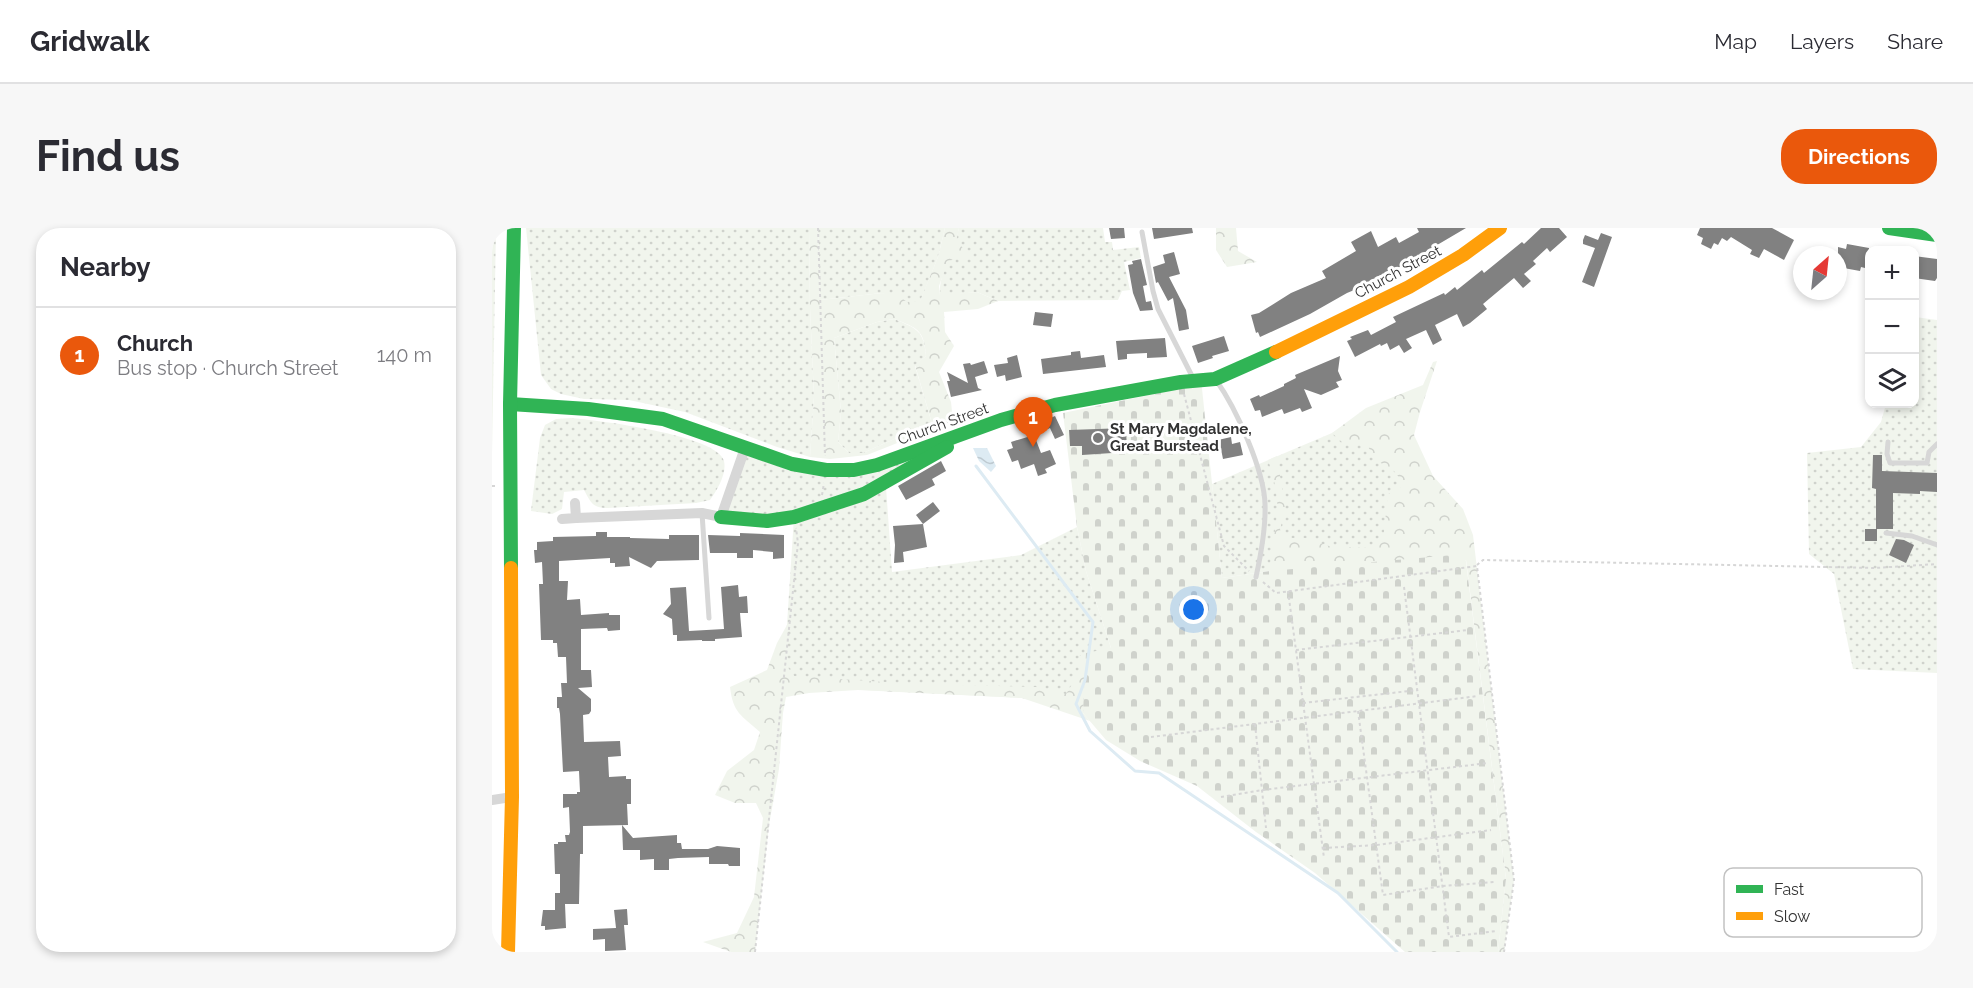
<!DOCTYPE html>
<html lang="en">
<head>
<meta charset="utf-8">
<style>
	body { margin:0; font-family:Raleway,sans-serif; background:#f7f7f7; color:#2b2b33 }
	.controls { position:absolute; right:18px; top:18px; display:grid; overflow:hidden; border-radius:12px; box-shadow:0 3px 9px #0003 }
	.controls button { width:54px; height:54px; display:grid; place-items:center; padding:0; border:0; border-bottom:2px solid #e1e1e2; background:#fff; color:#2b2b33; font:30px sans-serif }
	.compass { position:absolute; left:1301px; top:18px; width:54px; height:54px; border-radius:50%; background:#fff; box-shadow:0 3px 9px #0003; rotate:27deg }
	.you { position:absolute; left:702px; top:382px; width:21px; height:21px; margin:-15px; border:4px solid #fff; border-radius:50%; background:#1a73e8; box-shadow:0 0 0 9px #1a73e833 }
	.badge { display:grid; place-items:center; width:39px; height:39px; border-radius:50%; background:#ea580c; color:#fff; font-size:20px; font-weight:700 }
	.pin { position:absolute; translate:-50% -50px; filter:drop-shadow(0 2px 3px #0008) }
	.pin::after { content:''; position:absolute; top:32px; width:21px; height:18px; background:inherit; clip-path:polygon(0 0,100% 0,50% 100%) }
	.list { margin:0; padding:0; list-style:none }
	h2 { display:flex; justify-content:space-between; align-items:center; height:78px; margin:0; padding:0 24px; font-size:26px }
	h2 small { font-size:20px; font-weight:400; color:#7c7c81 }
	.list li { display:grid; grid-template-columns:39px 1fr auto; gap:18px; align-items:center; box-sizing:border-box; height:96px; padding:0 24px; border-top:2px solid #e1e1e2 }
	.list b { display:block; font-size:22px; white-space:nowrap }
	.list p { margin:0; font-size:20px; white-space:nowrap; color:#7c7c81 }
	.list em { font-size:20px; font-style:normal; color:#7c7c81 }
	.icon { flex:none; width:33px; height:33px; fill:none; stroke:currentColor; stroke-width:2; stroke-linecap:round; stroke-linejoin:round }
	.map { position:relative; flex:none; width:1445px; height:724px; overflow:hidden; border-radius:24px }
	header { display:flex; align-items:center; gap:36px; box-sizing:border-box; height:84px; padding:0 30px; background:#fff; border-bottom:2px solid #e1e1e2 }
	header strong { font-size:28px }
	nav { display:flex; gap:33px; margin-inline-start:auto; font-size:21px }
	.intro { display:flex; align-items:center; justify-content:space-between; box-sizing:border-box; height:144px; padding:0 36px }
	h1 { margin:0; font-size:42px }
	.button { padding:15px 27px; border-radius:24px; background:#ea580c; color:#fff; font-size:21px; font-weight:700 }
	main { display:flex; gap:36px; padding:0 36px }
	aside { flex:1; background:#fff; border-radius:24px; box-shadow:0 3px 9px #0003 }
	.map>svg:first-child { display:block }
	.green { fill:url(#green-dots) }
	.forest { fill:url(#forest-crowns); fill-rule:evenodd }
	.cemetery { fill:url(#cemetery-stones) }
	.water { fill:url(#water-waves) }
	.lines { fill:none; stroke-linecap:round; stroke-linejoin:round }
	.stream { stroke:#ddebf3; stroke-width:3 }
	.building { fill:#818181 }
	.path { stroke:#d6d6d6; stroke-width:2; stroke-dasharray:3 3; stroke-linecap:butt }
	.lane { stroke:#d7d7d7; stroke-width:5 }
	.street { stroke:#d7d7d7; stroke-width:10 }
	.fast { stroke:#30b455; stroke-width:14 }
	.slow { stroke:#ff9f0a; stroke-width:14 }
	.poi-dot { fill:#7a7a7a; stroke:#fff; stroke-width:2 }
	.labels { text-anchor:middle; stroke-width:6; stroke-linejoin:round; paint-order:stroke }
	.street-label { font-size:15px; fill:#333; stroke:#fff }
	.poi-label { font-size:15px; font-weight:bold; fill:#333; stroke:#fff; text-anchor:start }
	.key { fill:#fff; stroke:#c2c2c2; stroke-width:1.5 }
	.key-label { font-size:16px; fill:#333 }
</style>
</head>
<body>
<header>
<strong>Gridwalk</strong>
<nav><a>Map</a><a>Layers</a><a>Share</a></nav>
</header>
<div class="intro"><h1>Find us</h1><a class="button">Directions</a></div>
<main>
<aside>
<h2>Nearby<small></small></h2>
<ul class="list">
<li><span class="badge">1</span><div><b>Church</b><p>Bus stop · Church Street</p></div><em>140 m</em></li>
</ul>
</aside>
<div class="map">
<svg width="1445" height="724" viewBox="0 0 1445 724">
	<defs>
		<pattern id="green-dots" width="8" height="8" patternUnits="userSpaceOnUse" patternTransform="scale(1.5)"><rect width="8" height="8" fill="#f1f5ed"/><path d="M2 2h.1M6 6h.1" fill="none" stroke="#cfd2cc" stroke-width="1.8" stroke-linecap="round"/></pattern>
		<pattern id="forest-crowns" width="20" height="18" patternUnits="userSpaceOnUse" patternTransform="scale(1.5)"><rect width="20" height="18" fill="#f1f5ed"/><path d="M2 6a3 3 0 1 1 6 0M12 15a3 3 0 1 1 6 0" fill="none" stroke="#cfd2cc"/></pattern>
		<pattern id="cemetery-stones" width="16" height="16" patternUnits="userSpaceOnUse" patternTransform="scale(1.5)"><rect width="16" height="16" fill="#f1f5ed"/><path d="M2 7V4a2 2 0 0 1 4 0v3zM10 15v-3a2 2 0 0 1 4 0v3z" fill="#cfd2cc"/></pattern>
		<pattern id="water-waves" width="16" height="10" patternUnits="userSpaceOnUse" patternTransform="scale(1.5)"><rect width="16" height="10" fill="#ddebf3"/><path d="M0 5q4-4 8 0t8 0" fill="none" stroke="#becad1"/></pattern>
	</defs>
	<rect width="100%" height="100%" fill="#fff"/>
	<!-- green -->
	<g class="green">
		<path d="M0,0H4L0,226Z"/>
		<path d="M34,0H317L318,80L322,169L318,229L285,219L193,184L137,172L92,171L69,166L59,161L49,147Z"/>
		<path d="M326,0H453L446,29L428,74H415L390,65L328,72Z"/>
		<path d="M467,0H611L613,14H620L621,22L647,19L649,30L632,34L638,62L630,63L626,72L506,73L485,64L448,68C446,45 462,22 467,0Z"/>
		<path d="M1423,89L1445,92V445L1361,441L1342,346L1317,326L1315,225L1369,219L1389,194L1394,176H1422Z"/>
		<path d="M402,91C424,100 432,102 434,128L423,138L441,199L409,208L371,225H357L346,214L349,184L342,110L385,94Z"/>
		<path d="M934,158L924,175L921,207L973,326L778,343L730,350L720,256L840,205Z"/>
		<path d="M79,190C104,192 226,207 232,233C235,246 225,262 218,272L204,275L116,280C101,280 99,275 92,262L72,264L70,281L60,286L39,283L48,210L53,197L64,191Z"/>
		<path d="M472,210L463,217L394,259L400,344L529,327L585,299L594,343L619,420L591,485L530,470L291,458L302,289H229L253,220L334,242Z"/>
	</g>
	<!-- forest -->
	<g class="forest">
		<path d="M317,0H326L328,72L390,65L406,67L415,74L428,73L446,29L453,0H467L464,14L480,27L456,33L447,58L448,67L485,64L506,73L486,81L452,84L453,104L462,118L447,144L459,174L461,193L375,227L338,231L318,229L322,169L318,80ZM402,91C425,100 432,101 434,128L423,137L441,199L409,208L371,225H357L346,214L349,184L342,110L385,94Z"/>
		<path d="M724,0H744L746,23L765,34L735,39L724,22Z"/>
		<path d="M945,133L928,184L922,207L941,248L971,281L981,307L1022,652L1012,724H1006L1014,651L974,332L807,344L778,343C778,317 789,289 784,264C783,253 779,243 776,232L785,228L793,280L788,302L792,310H813L837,318L877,320L891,313L896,266L913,257L902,243L884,232L875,217L851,215L840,205L874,180L931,157L941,134Z"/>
		<path d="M295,397V438L302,448L423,456L544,459L574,466L587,445V428L594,425L591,485L598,493L530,470L366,462L317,465L294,469L291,485L287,541L277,597L263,724H239L211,714L245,705L262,669L271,590L264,575H243L223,567L235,543L262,522L268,504C249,487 241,485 238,459L275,442L285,415Z"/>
	</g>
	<!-- cemetery -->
	<path class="cemetery" d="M709,151L730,350L778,343L973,326L1014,651L1006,724H913L823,645L764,604L705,558L648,533L614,512L591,485L594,425L619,420L594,343L585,299L571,185L691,160Z"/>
	<!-- water -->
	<path class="water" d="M481,220H495L504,238L499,244L487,233Z"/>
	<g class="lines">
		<!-- stream -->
		<path class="stream" d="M484,238L601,394L593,452L584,476L598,503L643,543L667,545L846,665L905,724"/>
	</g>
	<!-- building -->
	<g class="building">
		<path d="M617,0H632L633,10L619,11Z"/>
		<path d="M660,0H700L701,5L662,11Z"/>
		<path d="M925,0H974L884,53L855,65L818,86L768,109L766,104L764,105L759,87L767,85L799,65L834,50L830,43L864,23L859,14L879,3L886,19L904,9L907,15L927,4Z"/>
		<path d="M1049,0H1067L1075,9L1058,24L1055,20L1041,33L1044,36L1032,46L1039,53L1031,60L1022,50L991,76L995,81L978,95L971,99L965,86L943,97L950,112L941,117L934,102L914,111L920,120L912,125L907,117L898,122L895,115L889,118L888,116L863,129L855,113L860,111L858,109L876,102L879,107L904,94L901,89L952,65L953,67L963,59L965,62L990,42L992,45L1030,14L1032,16Z"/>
		<path d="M1208,0H1280L1302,12L1292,32L1272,21L1267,30L1258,26L1260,22L1239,9L1235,13L1230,10L1226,17L1222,15L1219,21L1209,16L1211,10L1205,7Z"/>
		<path d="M1109,5L1120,9L1102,59L1090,54L1103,20L1091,16V12L1093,7L1106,12Z"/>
		<path d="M1355,16L1377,20V41L1369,39L1368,43L1346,39V19L1354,21Z"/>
		<path d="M682,24L688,46L677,49L694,82L697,101L687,103L681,70L676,73L666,54L664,55L661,39L673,35L671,27Z"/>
		<path d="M1422,28L1445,31V50L1443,53L1422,50Z"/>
		<path d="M649,31L655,57L651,58L654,74L659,73L661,82L648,83L641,65L636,37L641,36L640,33Z"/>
		<path d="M543,84L561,86L559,99L541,97Z"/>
		<path d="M732,108L737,123L720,128L721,130L706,135L700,118Z"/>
		<path d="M673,110L675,129L655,130V125L635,126V131L626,132L624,113Z"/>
		<path d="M588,123L589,130L612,127L614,139L551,146L549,131L579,127V124Z"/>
		<path d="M525,127L530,149L514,153L513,147L505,149L502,137L516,135L515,130Z"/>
		<path d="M848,128L846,143L850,152L844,154L847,159L829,167L812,161L820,180L810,184L808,180L792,186L790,181L770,189L768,182L763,183L758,171L767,167L768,169L792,158V156L804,150L803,147Z"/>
		<path d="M492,133L496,145L483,149L486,160L490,162L459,169L455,153H458L455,144L476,155L471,136L478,135L479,137Z"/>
		<path d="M563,188L572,207L563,211L558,200L545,206L541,198Z"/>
		<path d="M634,200L635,224L590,227V218H578L577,202Z"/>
		<path d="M542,207L549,225L558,222L564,236L553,241L555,245L546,248L542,236L529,241L526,232L520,234L515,222L521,220L519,214Z"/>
		<path d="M739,209L740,216L748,214L751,227L731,231L729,221L724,222L722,213Z"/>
		<path d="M1381,227H1390V243L1445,245V264L1428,263V266L1401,265V301H1385V313H1373V301H1384V261L1380,260Z"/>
		<path d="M449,233L454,243L440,251L443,257L414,272L406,258Z"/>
		<path d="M441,274L448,283L431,296L424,287Z"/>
		<path d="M431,296L435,319L411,324L412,334L402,335L403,317L401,298Z"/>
		<path d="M104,304H115V309H138V310L177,311V307H207V332L165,333L159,340L137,329L138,338L123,339V335H118V330L67,333V353H76L75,372L88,371L89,387L117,385V387H128V402L116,403L115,400L89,401V442H99L100,459L86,460L99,471V483L97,486L91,487L92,514L128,513L129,528L116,529L117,549L134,548V551H139V576H135L136,597L91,598V626H88L87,676H73L74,700L53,702V698H49L51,682H63V665H68V646H63L62,616H66V614H74L73,607H77L78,604L77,579L71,580V566H85V564H88L87,543L71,544L68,486L67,480H65V469H70L69,455H75L74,429H66L65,415H61V412H49L47,356H51L50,334L43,335L42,322H45V314L61,313V309L104,308Z"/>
		<path d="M248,305L292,307V330L281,331V324L261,322V330H245V325H218L216,307L248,308Z"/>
		<path d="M1404,311L1412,312L1422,317L1414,335L1397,327Z"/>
		<path d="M246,357L247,369L255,368L256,385H248L250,409L223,411V413H210V412L185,413V407H181L180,391L171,386L179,376L178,360L194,359L197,403L232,401L229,359Z"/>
		<path d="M130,597L141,610L185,607V615H189L190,621H216L225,618L248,620V638H237L236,636H217V629L186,630L177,631V642H162V631L148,632V622H131Z"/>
		<path d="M135,681L136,697H132L134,722L113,723V711L101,712V701L124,700L122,682Z"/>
	</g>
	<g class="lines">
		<!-- path -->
		<g class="path">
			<path d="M326,0L333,228"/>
			<path d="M692,166L732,318L757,343"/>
			<path d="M0,258H6"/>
			<path d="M330,267L332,255"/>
			<path d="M985,337L991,332L1383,340L1445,336"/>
			<path d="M771,354L784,365L985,338L1022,652L1012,724"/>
			<path d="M912,359L957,709L1004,703"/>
			<path d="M796,363L832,630"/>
			<path d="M804,422L976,402"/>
			<path d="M811,475L926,462"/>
			<path d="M866,483L891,667L951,658L1002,654"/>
			<path d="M763,496L774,600"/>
			<path d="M659,509L986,468"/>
			<path d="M729,569L770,562L996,535"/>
			<path d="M831,620L885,617L999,602"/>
			<path d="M263,724L306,315L304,300"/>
		</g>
		<!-- lane -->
		<g class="lane">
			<path d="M650,4L661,63L666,81L701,150"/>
			<path d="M724,152C744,180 772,242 773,276C774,300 769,326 764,349"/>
			<path d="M1396,214L1395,226L1398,235H1435L1437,224L1445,216"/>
			<path d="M210,285L217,390"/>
			<path d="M1394,305L1420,308L1445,317"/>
		</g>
		<!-- street -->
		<g class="street">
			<path d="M84,290L210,285L229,289L253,220"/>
			<path d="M70,291L84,290L83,275"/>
			<path d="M0,572L20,569"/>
		</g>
		<!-- fast -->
		<g class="fast">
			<path d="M1397,0L1445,7"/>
			<path d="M18,176L96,181L171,191L300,236L334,242H362L385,237L509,192L563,177L689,154L723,151L784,124"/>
			<path d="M229,289L275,293L302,289L372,266L455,219"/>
			<path d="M19,340L18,176L22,0"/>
		</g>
		<!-- slow -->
		<g class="slow">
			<path d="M784,124L917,59L971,27L1008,0"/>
			<path d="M16,724L20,569L19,340"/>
		</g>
	</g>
	<!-- markers -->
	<circle class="poi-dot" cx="606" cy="210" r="6"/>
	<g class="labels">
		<!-- street labels -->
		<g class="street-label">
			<text transform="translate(906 44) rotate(-28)" y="5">Church Street</text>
			<text transform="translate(451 196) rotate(-20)" y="5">Church Street</text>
		</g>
		<!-- poi labels -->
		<g class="poi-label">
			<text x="618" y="206">St Mary Magdalene,<tspan x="618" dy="17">Great Burstead</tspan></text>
		</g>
	</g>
	<!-- legend -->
	<rect x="1232" y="640" width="198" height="69" rx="9" class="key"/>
	<rect x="1244" y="657" width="27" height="8" fill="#30b455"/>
	<rect x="1244" y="684" width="27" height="8" fill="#ff9f0a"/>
	<g class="key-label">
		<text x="1282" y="667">Fast</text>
		<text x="1282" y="694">Slow</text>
	</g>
</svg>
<div class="controls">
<button>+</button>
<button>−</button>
<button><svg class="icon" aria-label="layers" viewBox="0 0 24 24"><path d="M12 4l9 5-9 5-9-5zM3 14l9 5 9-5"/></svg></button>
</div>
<svg class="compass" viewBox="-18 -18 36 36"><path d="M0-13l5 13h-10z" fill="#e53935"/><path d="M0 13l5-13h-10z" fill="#7c7c81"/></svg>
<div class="you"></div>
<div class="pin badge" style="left:541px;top:219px">1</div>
</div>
</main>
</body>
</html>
